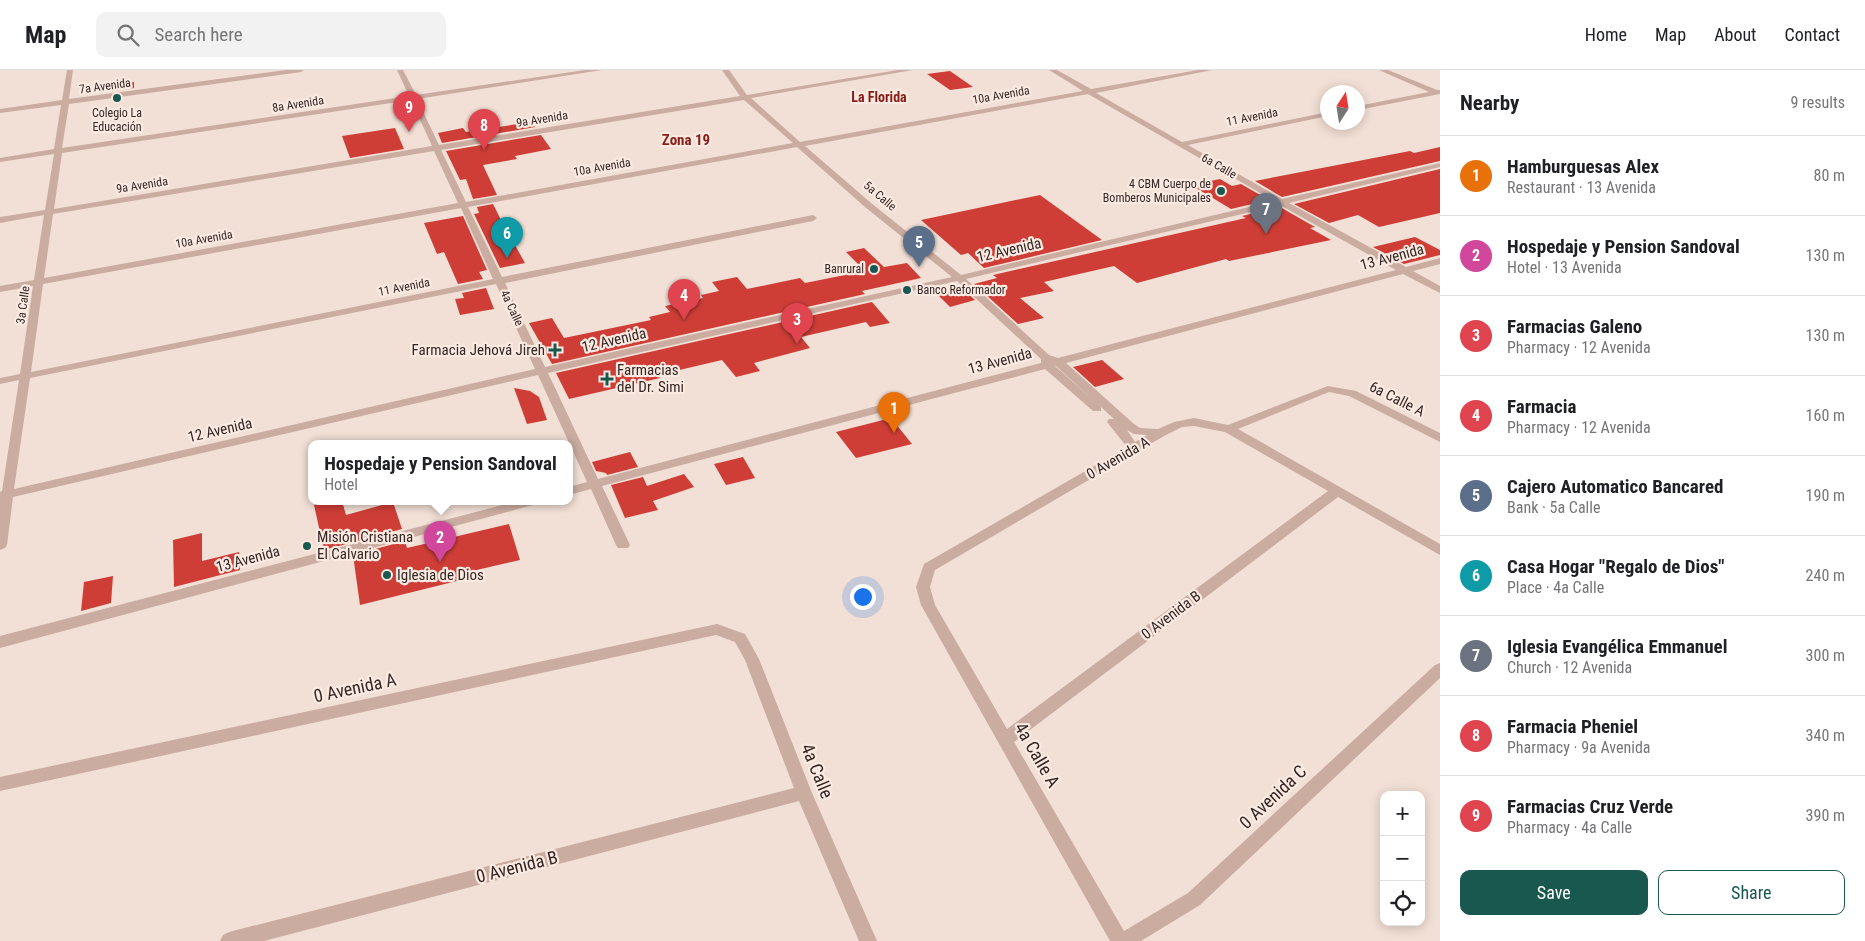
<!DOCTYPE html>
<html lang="en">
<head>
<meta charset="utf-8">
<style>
	body { margin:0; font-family:"Roboto Condensed",sans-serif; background:#f2f2f2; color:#202124 }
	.controls { position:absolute; right:15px; bottom:15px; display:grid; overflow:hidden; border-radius:10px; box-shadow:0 2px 12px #0003 }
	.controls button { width:45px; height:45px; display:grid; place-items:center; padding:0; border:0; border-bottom:1px solid #e0e0e0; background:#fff; color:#202124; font:25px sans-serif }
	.compass { position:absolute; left:1320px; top:15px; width:45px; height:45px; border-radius:50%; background:#fff; box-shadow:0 2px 12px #0003; rotate:12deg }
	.you { position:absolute; left:862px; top:526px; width:18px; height:18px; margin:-12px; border:4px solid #fff; border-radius:50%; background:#1a73e8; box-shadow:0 0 0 8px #1a73e833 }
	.badge { display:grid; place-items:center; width:32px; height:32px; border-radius:50%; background:#18584f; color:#fff; font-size:16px; font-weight:700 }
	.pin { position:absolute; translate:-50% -41px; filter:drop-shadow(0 1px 2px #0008) }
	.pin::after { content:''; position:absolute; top:26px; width:18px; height:15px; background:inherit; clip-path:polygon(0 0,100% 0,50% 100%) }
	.popup { position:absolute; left:308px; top:370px; width:265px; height:65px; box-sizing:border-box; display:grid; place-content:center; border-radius:10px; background:#fff; filter:drop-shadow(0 1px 4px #0005); font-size:16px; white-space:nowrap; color:#757577 }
	.popup b { font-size:19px; color:#202124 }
	.popup::after { content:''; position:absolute; left:50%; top:100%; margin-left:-10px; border:10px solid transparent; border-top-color:#fff }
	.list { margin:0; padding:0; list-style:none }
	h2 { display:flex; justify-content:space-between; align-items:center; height:65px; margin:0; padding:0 20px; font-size:21px }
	h2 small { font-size:16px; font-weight:400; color:#757577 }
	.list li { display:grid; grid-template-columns:32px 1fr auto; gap:15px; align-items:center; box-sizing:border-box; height:80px; padding:0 20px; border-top:1px solid #e0e0e0 }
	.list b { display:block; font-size:19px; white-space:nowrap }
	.list p { margin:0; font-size:16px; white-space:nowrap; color:#757577 }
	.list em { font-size:16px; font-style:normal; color:#757577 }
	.actions { display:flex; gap:10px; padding:15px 20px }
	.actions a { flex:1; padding:11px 0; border:1px solid #18584f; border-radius:10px; text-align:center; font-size:18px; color:#18584f }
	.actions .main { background:#18584f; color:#fff }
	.icon { flex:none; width:28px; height:28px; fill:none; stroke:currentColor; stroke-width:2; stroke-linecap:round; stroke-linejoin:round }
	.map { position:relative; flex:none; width:1440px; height:871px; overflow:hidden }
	header { display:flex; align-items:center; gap:30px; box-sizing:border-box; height:70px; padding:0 25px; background:#fff; border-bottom:1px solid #e0e0e0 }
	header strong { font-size:24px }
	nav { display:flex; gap:28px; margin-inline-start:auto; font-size:18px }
	.search { width:350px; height:45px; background:#f2f2f2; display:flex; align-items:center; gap:12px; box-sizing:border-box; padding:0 18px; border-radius:10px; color:#757577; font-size:19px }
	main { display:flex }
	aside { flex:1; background:#fff }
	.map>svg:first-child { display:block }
	.building { fill:#ce3e37 }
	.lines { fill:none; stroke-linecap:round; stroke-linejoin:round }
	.minor { fill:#caaca1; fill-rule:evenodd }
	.poi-dot { fill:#18584f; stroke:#faeae1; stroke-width:2 }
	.labels { text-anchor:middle; stroke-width:4.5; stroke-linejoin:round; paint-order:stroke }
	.far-street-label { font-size:12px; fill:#342624; stroke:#faeae1 }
	.far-poi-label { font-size:12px; fill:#342624; stroke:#faeae1; text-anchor:end }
	.far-neighbourhood-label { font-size:14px; font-weight:bold; fill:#881d18; stroke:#faeae1 }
	.far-quarter-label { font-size:15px; font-weight:bold; fill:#881d18; stroke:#faeae1 }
	.street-label { font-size:15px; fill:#342624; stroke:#faeae1 }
	.poi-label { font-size:15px; fill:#342624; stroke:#faeae1; text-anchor:start }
	.near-street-label { font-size:18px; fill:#342624; stroke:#faeae1 }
</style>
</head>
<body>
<header>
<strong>Map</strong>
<div class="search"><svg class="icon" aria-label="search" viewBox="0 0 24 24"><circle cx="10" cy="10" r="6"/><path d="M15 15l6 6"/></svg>Search here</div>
<nav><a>Home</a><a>Map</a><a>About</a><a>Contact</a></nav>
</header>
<main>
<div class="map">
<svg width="1440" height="871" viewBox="0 0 1440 871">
	<rect width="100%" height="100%" fill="#f2dfd5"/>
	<!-- building -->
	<g class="building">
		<path d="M950,1L973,17L950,20L927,4Z"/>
		<path d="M134,12V18L112,21V15Z"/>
		<path d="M531,52L535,57L442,73L438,63L463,58L466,62Z"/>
		<path d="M395,58L404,79L350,88L342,66Z"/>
		<path d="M541,65L551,79L515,86L517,89L483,95L497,125L473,129L466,109L460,110L446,81Z"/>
		<path d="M1440,77V91L1282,127L1255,111L1410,81L1414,83Z"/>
		<path d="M1440,99V143L1379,157L1358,145L1329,153L1294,134Z"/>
		<path d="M1220,109L1232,116L1241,114L1269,130L1231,139L1191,115Z"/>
		<path d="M1040,125L1102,170L984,198L968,183L961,185L921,150Z"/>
		<path d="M493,134L502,152L525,193L500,198L474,144L479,143L477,137Z"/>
		<path d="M1280,137L1315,157L1310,158L1331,170L1229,191L1226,189L1137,213L1114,196L1044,212L1054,221L1020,228L1044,248L1018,254L974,214L997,208L993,205L1246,148L1242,146Z"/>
		<path d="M463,146L487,200L479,202L483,209L458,214L444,182L437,184L424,153Z"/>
		<path d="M1415,167L1440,180V185L1404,194L1373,177Z"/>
		<path d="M864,178L884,197L907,193L921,208L862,221L865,224L552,294L529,253L552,248L564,268L651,250L649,247L670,242L665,236L703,228L701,225L719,221L712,212L737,207L747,219L800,208L805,213L865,201L846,182Z"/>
		<path d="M961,217L975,230L950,237L936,223Z"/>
		<path d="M486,218L494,239L460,245L455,229L464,228L462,223Z"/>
		<path d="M872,232L890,253L870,257L866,252L801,267L810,278L754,293L760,301L736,307L722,290L658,305L660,308L569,329L556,303Z"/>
		<path d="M1102,290L1124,309L1095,317L1073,297Z"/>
		<path d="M514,318L530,321L539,327L547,350L527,354Z"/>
		<path d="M891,348L912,374L856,388L836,362Z"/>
		<path d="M630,382L638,397L607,405L606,403L596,401L592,392Z"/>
		<path d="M743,387L755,408L726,415L714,394Z"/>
		<path d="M684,404L694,417L653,431L658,440L625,448L611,415L643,407L647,416Z"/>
		<path d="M330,431H342L346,445L393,432L402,459L324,480L314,435Z"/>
		<path d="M509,454L520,490L468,502L469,508L360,535L353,485L405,471L407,478Z"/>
		<path d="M202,463V491L239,482L240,500L174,517L173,470Z"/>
		<path d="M113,506L111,533L81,541L84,512Z"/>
	</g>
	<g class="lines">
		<!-- minor -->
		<g class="minor">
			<path d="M67,0H73L69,29L286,0H304L301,2L69,34L62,78L409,26L397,0H403L416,25L585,0H602L417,29L439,75L740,26L722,0H729L747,25L898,0H913L751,28L800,72L1083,21L1049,0H1057L1091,19L1198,0H1212L1096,23L1182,72L1328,42V46L1188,75L1282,129L1440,93V97L1289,133L1406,197L1440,188V194L1413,201L1440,216V223L1403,204L1066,293L1134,354L1140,358L1158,359L1174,352L1194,348L1228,355L1328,316L1356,321L1440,363V372L1349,326L1329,322L1238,359L1440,474V485L1338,427L1014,672L1124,861L1188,823L1435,595L1440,593V608L1200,835L1141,871H1110L921,535L916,517L924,494L1127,377L1107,352L1109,349H1114L1101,337V341H1093L1045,299L602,416L630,475L628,478H618L616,475L591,419L569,425V417L587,412L538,305L13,427L7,475L5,478L0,480V422L2,421L19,310L0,314V308L20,304L33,216L0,222V216L34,210L44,145L0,153V147L45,140L54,84L0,92V88L54,79L61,35L0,43V39L62,30ZM1088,24L1274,131L961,205L871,133L805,76ZM411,30L432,76L54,139L62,83ZM744,30L793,73L466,132L441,80ZM797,77L865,137L952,207L545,297L505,213L813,151L817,148L813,145L502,207L468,137ZM434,81L458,133L44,208L53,144ZM1280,135L1396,200L1058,288L1049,285L966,209ZM461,138L493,209L31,302L43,214ZM957,211L1041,289V293L598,409L548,303ZM496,214L535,299L14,419L30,308ZM1055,296H1056L1094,331ZM1194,356L1225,362L1328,421L1007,659L935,535L930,517L935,500L1164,366L1182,357ZM1127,360L1134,364L1147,365L1135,372Z"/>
			<path d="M1379,0H1388L1437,20H1440V24L1358,40V36L1429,22Z"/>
			<path d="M518,431H539L533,435L0,578V566Z"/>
			<path d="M717,554L745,564L759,589L812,723L877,871H859L799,731L264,871H220L223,865L229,862L794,718L745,590L735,572L716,565L0,721V707Z"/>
		</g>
	</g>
	<!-- markers -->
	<g class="poi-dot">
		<circle cx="117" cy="28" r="5"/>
		<circle cx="1221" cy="121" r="5"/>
		<circle cx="874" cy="199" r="5"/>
		<circle cx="907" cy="220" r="5"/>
		<path d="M552.5 272.5h5v5h5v5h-5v5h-5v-5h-5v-5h5z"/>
		<path d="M604.5 301.5h5v5h5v5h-5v5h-5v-5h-5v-5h5z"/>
		<circle cx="307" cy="476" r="5"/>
		<circle cx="387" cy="505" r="5"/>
	</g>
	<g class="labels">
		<!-- far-street labels -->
		<g class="far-street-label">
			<text transform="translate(105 16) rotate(-8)" y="4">7a Avenida</text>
			<text transform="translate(1001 25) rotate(-10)" y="4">10a Avenida</text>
			<text transform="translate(298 34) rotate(-9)" y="4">8a Avenida</text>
			<text transform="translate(1252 47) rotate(-11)" y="4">11 Avenida</text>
			<text transform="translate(542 49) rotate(-9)" y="4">9a Avenida</text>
			<text transform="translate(1219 96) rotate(30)" y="4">6a Calle</text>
			<text transform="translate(602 97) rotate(-10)" y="4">10a Avenida</text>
			<text transform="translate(142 115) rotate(-9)" y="4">9a Avenida</text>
			<text transform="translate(880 126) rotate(40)" y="4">5a Calle</text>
			<text transform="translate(204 169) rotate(-10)" y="4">10a Avenida</text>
			<text transform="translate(404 217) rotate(-11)" y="4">11 Avenida</text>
			<text transform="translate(23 235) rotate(-82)" y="4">3a Calle</text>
			<text transform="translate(512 238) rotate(65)" y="4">4a Calle</text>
		</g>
		<!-- far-poi labels -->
		<g class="far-poi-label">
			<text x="117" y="47" text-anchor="middle">Colegio La<tspan x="117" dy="14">Educación</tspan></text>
			<text x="1211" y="118">4 CBM Cuerpo de<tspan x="1211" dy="14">Bomberos Municipales</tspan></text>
			<text x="864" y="203">Banrural</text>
			<text x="917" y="224" text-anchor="start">Banco Reformador</text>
		</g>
		<!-- far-neighbourhood labels -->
		<g class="far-neighbourhood-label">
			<text x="879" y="32">La Florida</text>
		</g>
		<!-- far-quarter labels -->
		<g class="far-quarter-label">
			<text x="686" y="75">Zona 19</text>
		</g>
		<!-- street labels -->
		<g class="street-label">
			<text transform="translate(1009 180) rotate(-13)" y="5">12 Avenida</text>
			<text transform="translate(1392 187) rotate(-15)" y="5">13 Avenida</text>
			<text transform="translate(614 270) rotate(-13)" y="5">12 Avenida</text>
			<text transform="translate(1000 291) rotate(-15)" y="5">13 Avenida</text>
			<text transform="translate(1397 329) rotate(27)" y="5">6a Calle A</text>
			<text transform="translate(220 360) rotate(-13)" y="5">12 Avenida</text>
			<text transform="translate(1118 388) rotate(-30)" y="5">0 Avenida A</text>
			<text transform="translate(248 489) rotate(-15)" y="5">13 Avenida</text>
			<text transform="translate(1171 545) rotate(-37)" y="5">0 Avenida B</text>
		</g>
		<!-- poi labels -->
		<g class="poi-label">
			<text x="545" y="285" text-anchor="end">Farmacia Jehová Jireh</text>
			<text x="617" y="305">Farmacias<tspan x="617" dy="17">del Dr. Simi</tspan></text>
			<text x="317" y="472">Misión Cristiana<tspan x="317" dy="17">El Calvario</tspan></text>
			<text x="397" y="510">Iglesia de Dios</text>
		</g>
		<!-- near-street labels -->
		<g class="near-street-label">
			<text transform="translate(355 618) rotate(-12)" y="6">0 Avenida A</text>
			<text transform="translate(1037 685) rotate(60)" y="6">4a Calle A</text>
			<text transform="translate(817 701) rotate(68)" y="6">4a Calle</text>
			<text transform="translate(1273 727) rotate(-43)" y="6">0 Avenida C</text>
			<text transform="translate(517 797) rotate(-14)" y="6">0 Avenida B</text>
		</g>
	</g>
</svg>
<div class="controls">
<button>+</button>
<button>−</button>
<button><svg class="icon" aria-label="locate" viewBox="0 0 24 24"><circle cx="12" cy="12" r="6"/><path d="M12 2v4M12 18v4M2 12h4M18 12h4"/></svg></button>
</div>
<svg class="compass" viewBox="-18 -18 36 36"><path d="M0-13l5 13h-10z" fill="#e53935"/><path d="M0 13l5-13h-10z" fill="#757577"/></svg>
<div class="you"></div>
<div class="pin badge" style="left:894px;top:363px;background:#e8710a">1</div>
<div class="pin badge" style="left:440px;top:492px;background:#d1479c">2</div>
<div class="popup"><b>Hospedaje y Pension Sandoval</b>Hotel</div>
<div class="pin badge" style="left:797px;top:274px;background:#e0444e">3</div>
<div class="pin badge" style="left:684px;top:250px;background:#e0444e">4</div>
<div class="pin badge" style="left:919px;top:197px;background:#5c6f8a">5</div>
<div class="pin badge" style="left:507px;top:188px;background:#0f9aa8">6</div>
<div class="pin badge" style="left:1266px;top:164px;background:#6b7280">7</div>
<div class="pin badge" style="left:484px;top:80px;background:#e0444e">8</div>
<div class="pin badge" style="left:409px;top:62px;background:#e0444e">9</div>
</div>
<aside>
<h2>Nearby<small>9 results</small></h2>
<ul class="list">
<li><span class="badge" style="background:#e8710a">1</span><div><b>Hamburguesas Alex</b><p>Restaurant · 13 Avenida</p></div><em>80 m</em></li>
<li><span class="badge" style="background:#d1479c">2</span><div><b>Hospedaje y Pension Sandoval</b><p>Hotel · 13 Avenida</p></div><em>130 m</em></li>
<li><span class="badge" style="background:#e0444e">3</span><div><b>Farmacias Galeno</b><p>Pharmacy · 12 Avenida</p></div><em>130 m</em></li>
<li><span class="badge" style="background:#e0444e">4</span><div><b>Farmacia</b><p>Pharmacy · 12 Avenida</p></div><em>160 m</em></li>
<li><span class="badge" style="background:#5c6f8a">5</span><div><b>Cajero Automatico Bancared</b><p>Bank · 5a Calle</p></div><em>190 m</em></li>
<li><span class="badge" style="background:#0f9aa8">6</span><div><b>Casa Hogar &quot;Regalo de Dios&quot;</b><p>Place · 4a Calle</p></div><em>240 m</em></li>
<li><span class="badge" style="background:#6b7280">7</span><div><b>Iglesia Evangélica Emmanuel</b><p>Church · 12 Avenida</p></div><em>300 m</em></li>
<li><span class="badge" style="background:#e0444e">8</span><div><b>Farmacia Pheniel</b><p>Pharmacy · 9a Avenida</p></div><em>340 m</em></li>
<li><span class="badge" style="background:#e0444e">9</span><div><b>Farmacias Cruz Verde</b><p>Pharmacy · 4a Calle</p></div><em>390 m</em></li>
</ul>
<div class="actions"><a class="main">Save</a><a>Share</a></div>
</aside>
</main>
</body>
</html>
